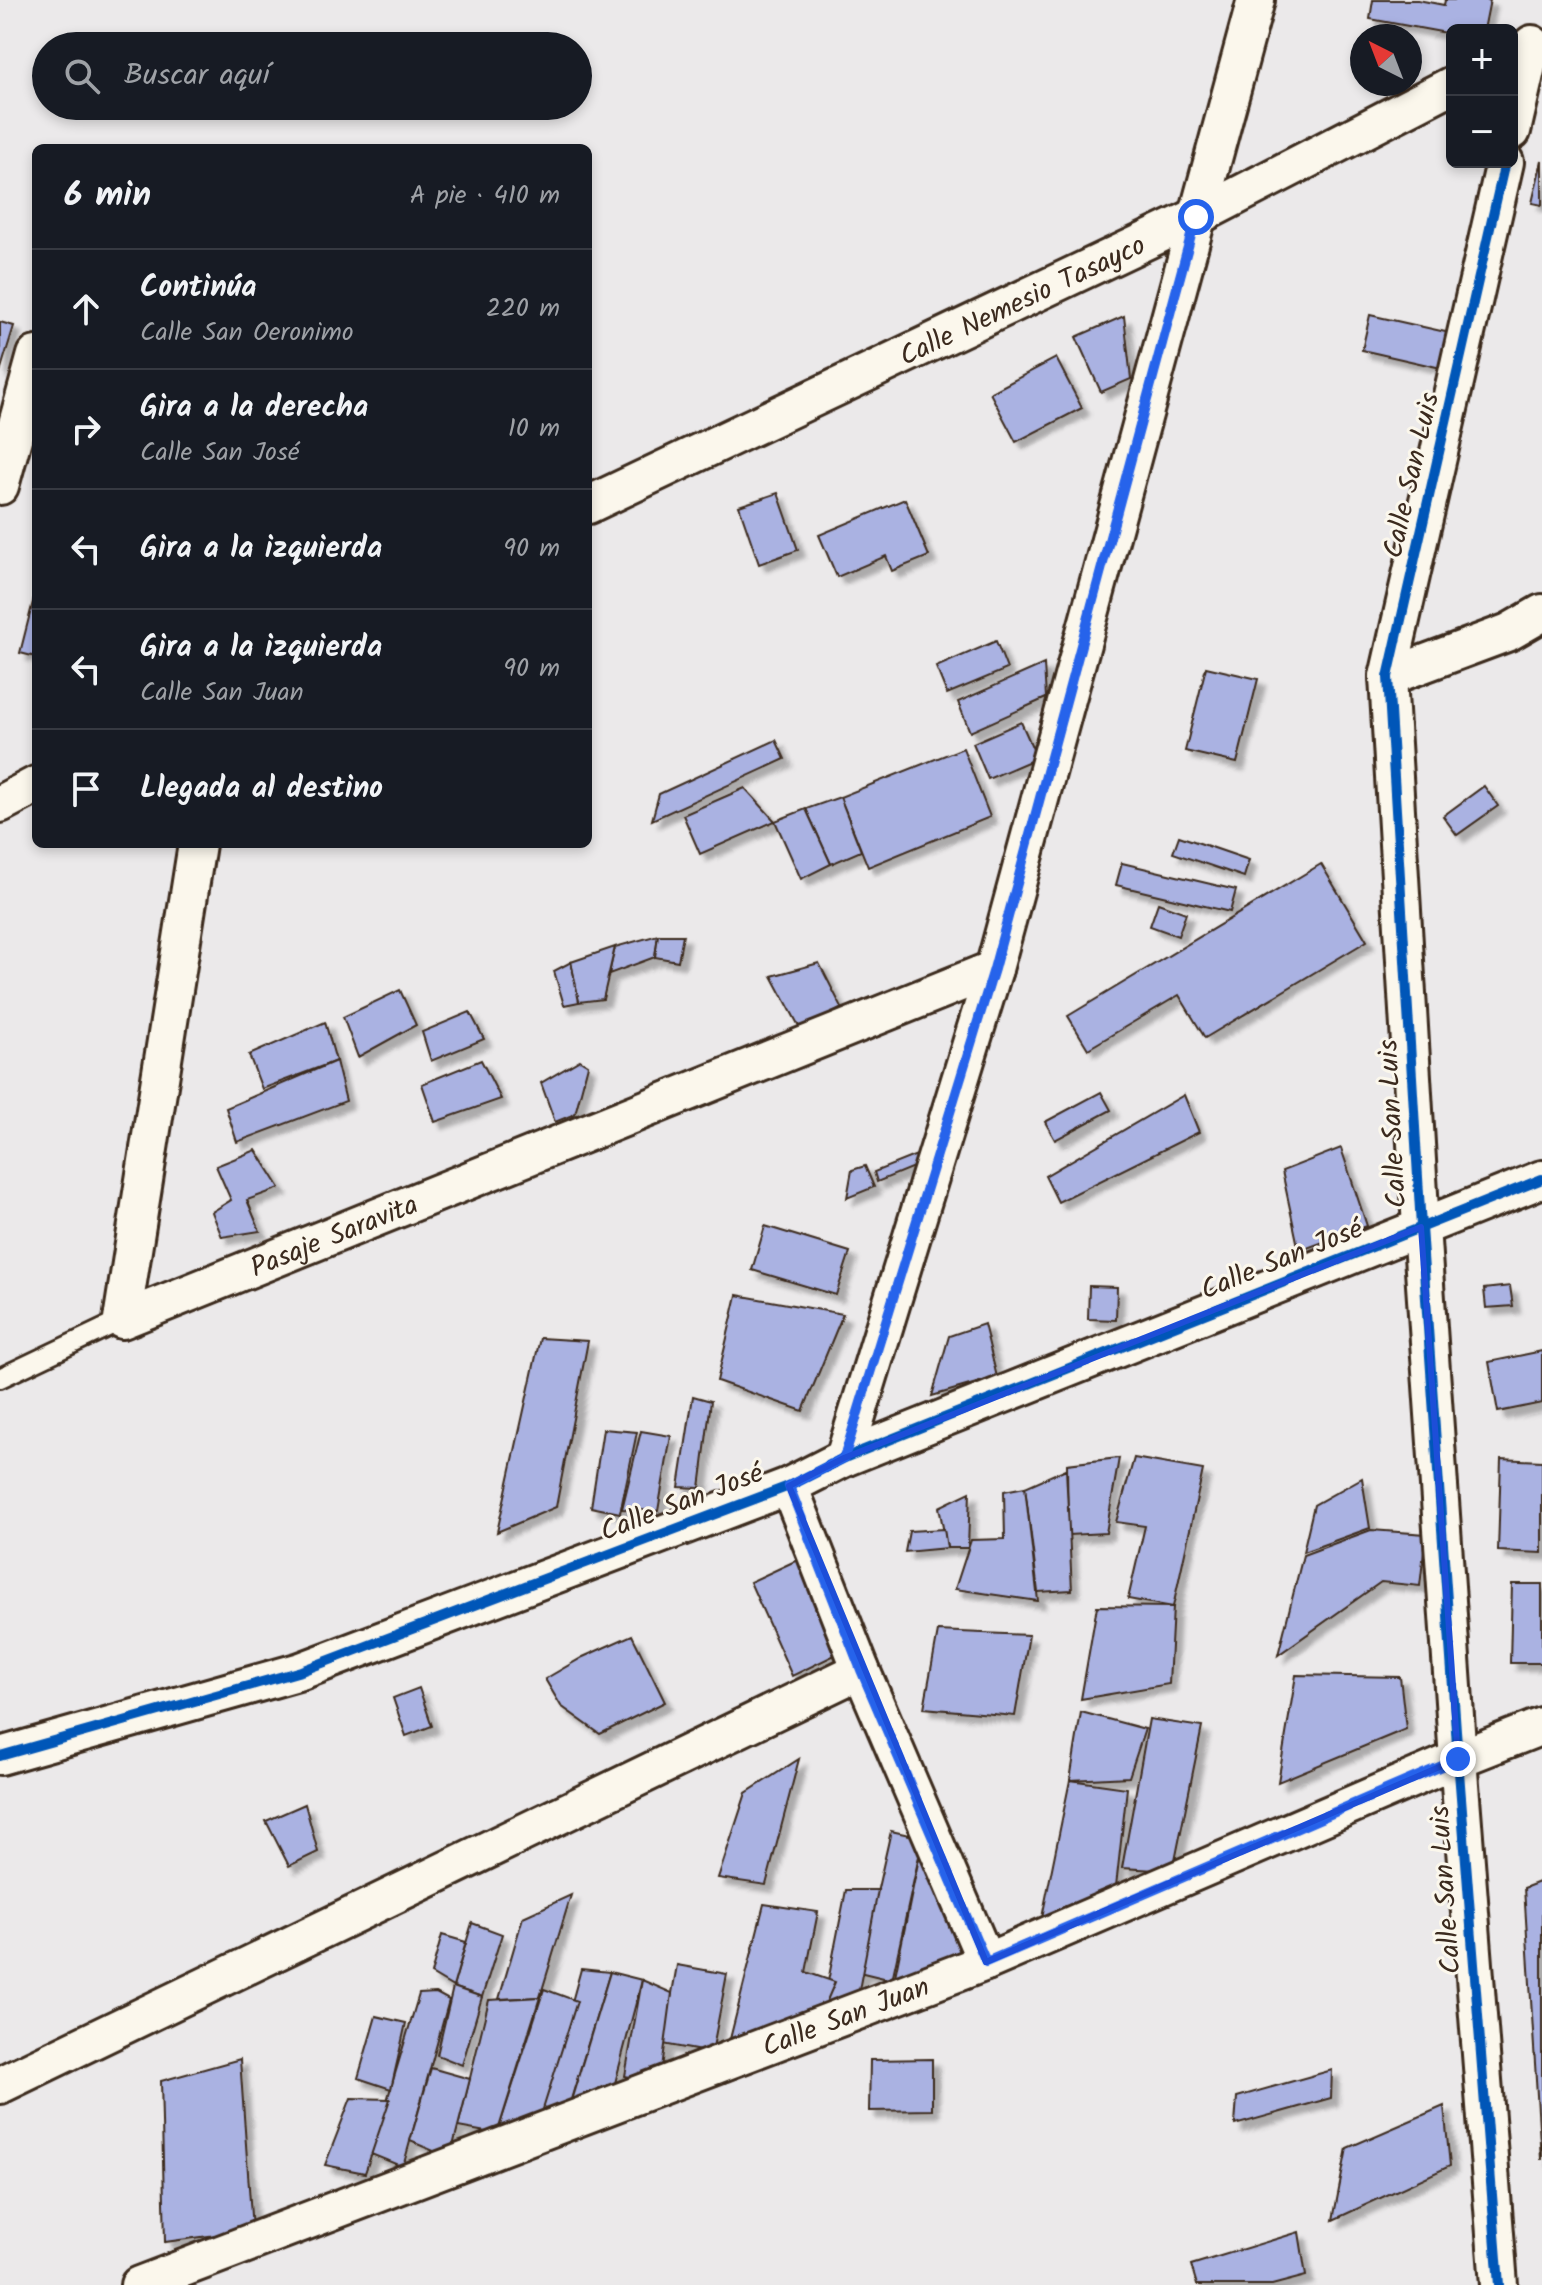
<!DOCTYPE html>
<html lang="es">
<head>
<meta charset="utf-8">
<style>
	body { margin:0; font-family:Kalam,sans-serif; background:#20242c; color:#f1f3f6 }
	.controls { position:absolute; right:24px; top:24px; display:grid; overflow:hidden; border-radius:12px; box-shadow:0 4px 12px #0003 }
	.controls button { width:72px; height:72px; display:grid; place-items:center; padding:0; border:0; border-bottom:2px solid #363941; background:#171b24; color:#f1f3f6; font:40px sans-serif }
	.compass { position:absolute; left:1350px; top:24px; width:72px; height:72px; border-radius:50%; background:#171b24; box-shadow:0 4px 12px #0003; rotate:318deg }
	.stop { position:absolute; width:24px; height:24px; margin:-18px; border:6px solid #2563eb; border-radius:50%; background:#fff }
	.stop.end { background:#2563eb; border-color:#fff; box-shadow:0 2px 8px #0008 }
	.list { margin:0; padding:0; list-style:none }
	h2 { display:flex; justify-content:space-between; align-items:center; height:104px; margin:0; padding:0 32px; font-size:34px }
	h2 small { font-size:26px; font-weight:400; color:#9ea1a6 }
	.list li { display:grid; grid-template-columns:52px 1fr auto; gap:24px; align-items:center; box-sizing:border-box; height:120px; padding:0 32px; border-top:2px solid #363941 }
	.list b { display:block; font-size:30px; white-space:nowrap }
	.list p { margin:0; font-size:26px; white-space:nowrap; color:#9ea1a6 }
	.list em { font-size:26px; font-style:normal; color:#9ea1a6 }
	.icon { flex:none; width:44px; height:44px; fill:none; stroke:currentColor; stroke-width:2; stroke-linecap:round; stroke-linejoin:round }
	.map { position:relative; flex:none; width:1542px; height:2285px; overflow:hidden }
	.search { position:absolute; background:#171b24; box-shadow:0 4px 12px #0003; left:32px; top:32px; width:560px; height:88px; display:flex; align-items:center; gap:20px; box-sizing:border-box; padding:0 28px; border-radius:44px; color:#9ea1a6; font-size:30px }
	.panel { position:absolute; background:#171b24; box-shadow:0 4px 12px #0003; left:32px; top:144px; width:560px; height:704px; border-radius:12px }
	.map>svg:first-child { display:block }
	.building { fill:#aab2e2; stroke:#3b2a1e; stroke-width:2; filter:url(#shadow) }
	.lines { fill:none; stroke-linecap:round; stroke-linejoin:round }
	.service-casing { stroke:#3b2a1e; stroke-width:24 }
	.minor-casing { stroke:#3b2a1e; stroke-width:42 }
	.service { stroke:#fbf7ec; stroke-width:18 }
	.minor { stroke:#fbf7ec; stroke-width:36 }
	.cycleway-casing { stroke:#fbf7ec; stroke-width:15 }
	.cycleway { stroke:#0057b8; stroke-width:10 }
	.route { stroke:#2563eb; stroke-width:10 }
	.marked { fill:none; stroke:#1d4ed8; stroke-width:6; stroke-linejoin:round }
	.labels { text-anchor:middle; stroke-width:6; stroke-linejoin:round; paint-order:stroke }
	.street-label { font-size:28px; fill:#3b2a1e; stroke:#fbf7ec }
</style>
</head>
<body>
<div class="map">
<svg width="1542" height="2285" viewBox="0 0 1542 2285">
	<defs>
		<filter id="shadow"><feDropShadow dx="7" dy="7" stdDeviation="2" flood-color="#0004"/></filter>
	</defs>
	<rect width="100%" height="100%" fill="#ebe9ea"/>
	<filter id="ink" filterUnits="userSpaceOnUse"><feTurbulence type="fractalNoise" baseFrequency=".0125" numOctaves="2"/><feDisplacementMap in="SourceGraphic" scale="16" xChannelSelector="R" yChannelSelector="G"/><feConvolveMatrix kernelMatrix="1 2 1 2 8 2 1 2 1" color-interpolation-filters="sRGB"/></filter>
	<g filter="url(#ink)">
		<!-- building -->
		<g class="building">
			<path d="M1373,0H1418L1444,5L1445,0H1490L1484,30H1452V34L1370,19Z"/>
			<path d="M1542,160V205L1532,203Z"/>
			<path d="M1370,315L1450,333L1441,368L1362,350Z"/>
			<path d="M1124,316L1131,379L1101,392L1076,337Z"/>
			<path d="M0,322L14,326L0,372Z"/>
			<path d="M1056,358L1082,408L1016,442L990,393Z"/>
			<path d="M778,493L798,550L759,564L739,506Z"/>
			<path d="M905,499L929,556L892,571L886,556L837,577L819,535Z"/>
			<path d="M36,590V657L20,653Z"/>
			<path d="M996,641L1007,669L947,694L936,667Z"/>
			<path d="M1044,664L1046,698L970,732L958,702Z"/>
			<path d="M1206,667L1258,679L1237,763L1185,751Z"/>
			<path d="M1021,722L1037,758L988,779L973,743Z"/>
			<path d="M776,740L785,759L652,820L659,794Z"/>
			<path d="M963,748L990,817L868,867L840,797Z"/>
			<path d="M1484,786L1498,806L1457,835L1443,816Z"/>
			<path d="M745,788L775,821L700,854L683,815Z"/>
			<path d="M840,797L861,851L831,864L806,809Z"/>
			<path d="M806,809L831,864L801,879L775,821Z"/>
			<path d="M1179,836L1249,860L1244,877L1173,853Z"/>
			<path d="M1122,863L1236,890L1230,912L1116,885Z"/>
			<path d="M1321,864L1367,941L1205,1038L1179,995L1088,1049L1068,1016Z"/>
			<path d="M1158,903L1186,913L1178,936L1150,926Z"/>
			<path d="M658,935L655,957L609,974L615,947Z"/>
			<path d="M658,935H683L678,961L655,957Z"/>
			<path d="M615,947L603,999L579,1002L571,962Z"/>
			<path d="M571,962L579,1002L564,1005L554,971Z"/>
			<path d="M819,963L842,1008L801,1030L772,976Z"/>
			<path d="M400,990L416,1025L358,1057L343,1017Z"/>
			<path d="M470,1012L484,1039L431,1061L422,1032Z"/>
			<path d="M325,1022L336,1061L262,1089L249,1055Z"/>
			<path d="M481,1060L501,1099L435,1122L422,1084Z"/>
			<path d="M580,1060L588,1065L575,1114L555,1122L541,1083Z"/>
			<path d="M336,1061L346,1101L237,1142L226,1108Z"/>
			<path d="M1101,1092L1111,1110L1055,1140L1045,1122Z"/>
			<path d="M1184,1095L1199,1132L1058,1202L1045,1176Z"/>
			<path d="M1341,1148L1367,1226L1299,1251L1282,1171Z"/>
			<path d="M256,1150L280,1188L247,1200L260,1231L222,1237L212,1212L231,1200L216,1166Z"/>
			<path d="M924,1152L928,1161L877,1182L874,1172Z"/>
			<path d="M865,1166L874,1187L847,1198L852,1170Z"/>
			<path d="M765,1226L850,1252L836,1295L752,1270Z"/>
			<path d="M1089,1286L1117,1287L1116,1320L1088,1319Z"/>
			<path d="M1510,1286L1513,1306L1486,1308L1484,1289Z"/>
			<path d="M737,1295L843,1314L803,1411L717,1381Z"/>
			<path d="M984,1324L997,1377L932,1396L949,1336Z"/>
			<path d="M540,1338L588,1341L556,1507L497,1532Z"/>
			<path d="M1542,1351V1403L1498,1412L1489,1362Z"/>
			<path d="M693,1396L711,1401L700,1488L679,1487Z"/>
			<path d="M603,1429L637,1432L620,1513L591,1507Z"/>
			<path d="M641,1431L671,1436L658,1511L622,1509Z"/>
			<path d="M1119,1458L1106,1533L1068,1535L1067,1464Z"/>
			<path d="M1134,1458L1203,1470L1173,1607L1128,1599L1145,1526L1116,1522Z"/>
			<path d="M1501,1459L1542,1461V1553L1498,1551Z"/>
			<path d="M1066,1469L1072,1590L1038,1592L1025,1487Z"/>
			<path d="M1362,1478L1370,1528L1303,1552L1314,1505Z"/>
			<path d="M1025,1487L1038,1601L955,1589L971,1540L1005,1539L1004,1491Z"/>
			<path d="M970,1492L968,1548H947L939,1507Z"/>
			<path d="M944,1529L947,1548L905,1552L909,1531Z"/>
			<path d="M1371,1530L1426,1534L1420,1586L1381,1582L1278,1655L1303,1555Z"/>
			<path d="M806,1556L839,1653L792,1676L750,1582Z"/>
			<path d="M1512,1584H1542V1663H1510Z"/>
			<path d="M1097,1606L1173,1607L1169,1684L1081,1699Z"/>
			<path d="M938,1631L1029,1635L1015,1716L924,1708Z"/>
			<path d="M632,1635L665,1702L600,1734L561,1706L545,1679L583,1657Z"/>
			<path d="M1296,1675L1400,1677L1406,1729L1278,1782Z"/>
			<path d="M419,1688L432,1726L406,1736L393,1698Z"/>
			<path d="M1081,1712L1145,1729L1129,1777L1070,1780Z"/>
			<path d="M1149,1719L1202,1727L1173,1871L1122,1868Z"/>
			<path d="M799,1759L766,1885L718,1878L746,1793Z"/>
			<path d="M1070,1780L1127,1788L1114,1904L1038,1937Z"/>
			<path d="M305,1804L318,1852L289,1866L266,1821Z"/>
			<path d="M891,1831L923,1838L892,1980L859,1972Z"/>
			<path d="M923,1838L965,1955L892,1991Z"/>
			<path d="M1542,1881V2159H1541L1524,1888Z"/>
			<path d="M846,1890H878L856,2006L822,2012Z"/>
			<path d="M571,1895L540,1997L499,1999L523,1917Z"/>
			<path d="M764,1904L818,1912L806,1972L835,1982L822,2012L728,2047Z"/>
			<path d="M472,1923L502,1934L482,1997L453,1987Z"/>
			<path d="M442,1935L466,1942L453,1987L431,1974Z"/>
			<path d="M677,1965L727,1974L712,2053L663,2044Z"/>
			<path d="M581,1969L610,1972L565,2119L539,2122Z"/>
			<path d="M610,1972L642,1980L609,2106L570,2104Z"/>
			<path d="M642,1980L672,1993L660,2083L625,2076Z"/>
			<path d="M453,1987L482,1997L462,2065L437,2055Z"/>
			<path d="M544,1989L577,2001L539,2122L497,2134Z"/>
			<path d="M436,1993L449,2000L403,2167L371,2154L419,1994Z"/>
			<path d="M540,1997L497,2134L458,2127L489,2000Z"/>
			<path d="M376,2016L406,2023L391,2089L358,2078Z"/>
			<path d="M240,2059L252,2230L165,2242L161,2081Z"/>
			<path d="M932,2059V2110L869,2111L870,2060Z"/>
			<path d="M431,2068L470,2079L450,2158L410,2141Z"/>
			<path d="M1332,2070L1331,2098L1235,2125L1237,2097Z"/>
			<path d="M351,2098L390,2099L365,2173L325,2165Z"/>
			<path d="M1444,2106L1450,2166L1333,2220L1347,2148Z"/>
			<path d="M1299,2232L1306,2276L1272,2285H1197L1191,2265Z"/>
		</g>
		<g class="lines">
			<defs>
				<path id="service" d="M0,1378L122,1320"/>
				<g id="minor">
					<path d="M1512,131L1532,44"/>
					<path d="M0,486L36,355"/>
					<path id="s1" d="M588,505L1196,217L1452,85"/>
					<path d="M1388,677L1509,632L1542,613"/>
					<path d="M0,804L36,785"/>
					<path id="s2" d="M197,844L122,1320L994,969"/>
					<path d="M844,1458L994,969L1256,0"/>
					<path d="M789,1486L861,1670L986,1962"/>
					<path d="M0,1756L301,1671L789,1486L844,1458L1542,1179"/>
					<path d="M0,2085L861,1670"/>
					<path id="s3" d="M139,2285L986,1962L1458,1759L1542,1726"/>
					<path d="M1499,2285L1458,1759L1421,1227L1388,677L1505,162"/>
				</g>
			</defs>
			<!-- service casing -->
			<use href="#service" class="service-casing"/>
			<!-- minor casing -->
			<use href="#minor" class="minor-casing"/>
			<!-- service -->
			<use href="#service" class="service"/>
			<!-- minor -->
			<use href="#minor" class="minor"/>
			<defs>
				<g id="cycleway">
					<path d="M0,1756L301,1671L789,1486L844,1458L1542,1179"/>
					<path d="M1499,2285L1458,1759L1421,1227L1388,677L1505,162"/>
				</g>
			</defs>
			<!-- cycleway casing -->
			<use href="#cycleway" class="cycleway-casing"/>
			<!-- cycleway -->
			<use href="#cycleway" class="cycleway"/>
		</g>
	</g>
	<g class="lines" filter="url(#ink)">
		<!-- route -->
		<path class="route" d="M1196,217L994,969L844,1458L789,1486L861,1670L986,1962L1458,1759"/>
	</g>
	<!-- marked area -->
	<path class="marked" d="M1421,1227L1458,1759L986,1962L789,1486L844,1458Z"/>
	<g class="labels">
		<!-- street labels -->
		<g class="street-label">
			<text dy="10" stroke="none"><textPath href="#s1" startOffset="480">Calle Nemesio Tasayco</textPath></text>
			<text transform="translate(1410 475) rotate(-77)" y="10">Calle San Luis</text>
			<text transform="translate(1391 1124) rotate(-93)" y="10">Calle San Luis</text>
			<text dy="10" stroke="none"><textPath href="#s2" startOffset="710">Pasaje Saravita</textPath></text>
			<text transform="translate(1281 1258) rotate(-22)" y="10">Calle San José</text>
			<text transform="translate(681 1501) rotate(-21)" y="10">Calle San José</text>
			<text transform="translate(1444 1890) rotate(-94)" y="10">Calle San Luis</text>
			<text dy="10" stroke="none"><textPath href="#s3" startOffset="756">Calle San Juan</textPath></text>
		</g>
	</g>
</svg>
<div class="controls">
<button>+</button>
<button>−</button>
</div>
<svg class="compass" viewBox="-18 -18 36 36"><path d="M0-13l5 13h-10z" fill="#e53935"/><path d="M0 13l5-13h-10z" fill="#9ea1a6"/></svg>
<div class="stop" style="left:1196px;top:217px"></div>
<div class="stop end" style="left:1458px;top:1759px"></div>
<div class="search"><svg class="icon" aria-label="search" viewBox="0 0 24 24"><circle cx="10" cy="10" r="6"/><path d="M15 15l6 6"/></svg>Buscar aquí</div>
<section class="panel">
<h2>6 min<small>A pie · 410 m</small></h2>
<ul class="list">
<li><svg class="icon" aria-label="ahead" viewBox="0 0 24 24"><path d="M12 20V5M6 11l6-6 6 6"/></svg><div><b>Continúa</b><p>Calle San Oeronimo</p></div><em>220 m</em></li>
<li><svg class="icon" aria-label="right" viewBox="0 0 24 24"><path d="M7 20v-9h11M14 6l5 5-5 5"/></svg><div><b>Gira a la derecha</b><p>Calle San José</p></div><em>10 m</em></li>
<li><svg class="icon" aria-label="left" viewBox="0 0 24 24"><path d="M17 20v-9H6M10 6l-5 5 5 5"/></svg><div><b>Gira a la izquierda</b></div><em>90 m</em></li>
<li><svg class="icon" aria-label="left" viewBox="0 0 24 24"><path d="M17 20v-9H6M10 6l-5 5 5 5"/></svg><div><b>Gira a la izquierda</b><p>Calle San Juan</p></div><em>90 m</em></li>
<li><svg class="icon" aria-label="arrive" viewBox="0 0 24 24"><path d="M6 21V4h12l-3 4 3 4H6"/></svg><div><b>Llegada al destino</b></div></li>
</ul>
</section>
</div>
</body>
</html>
